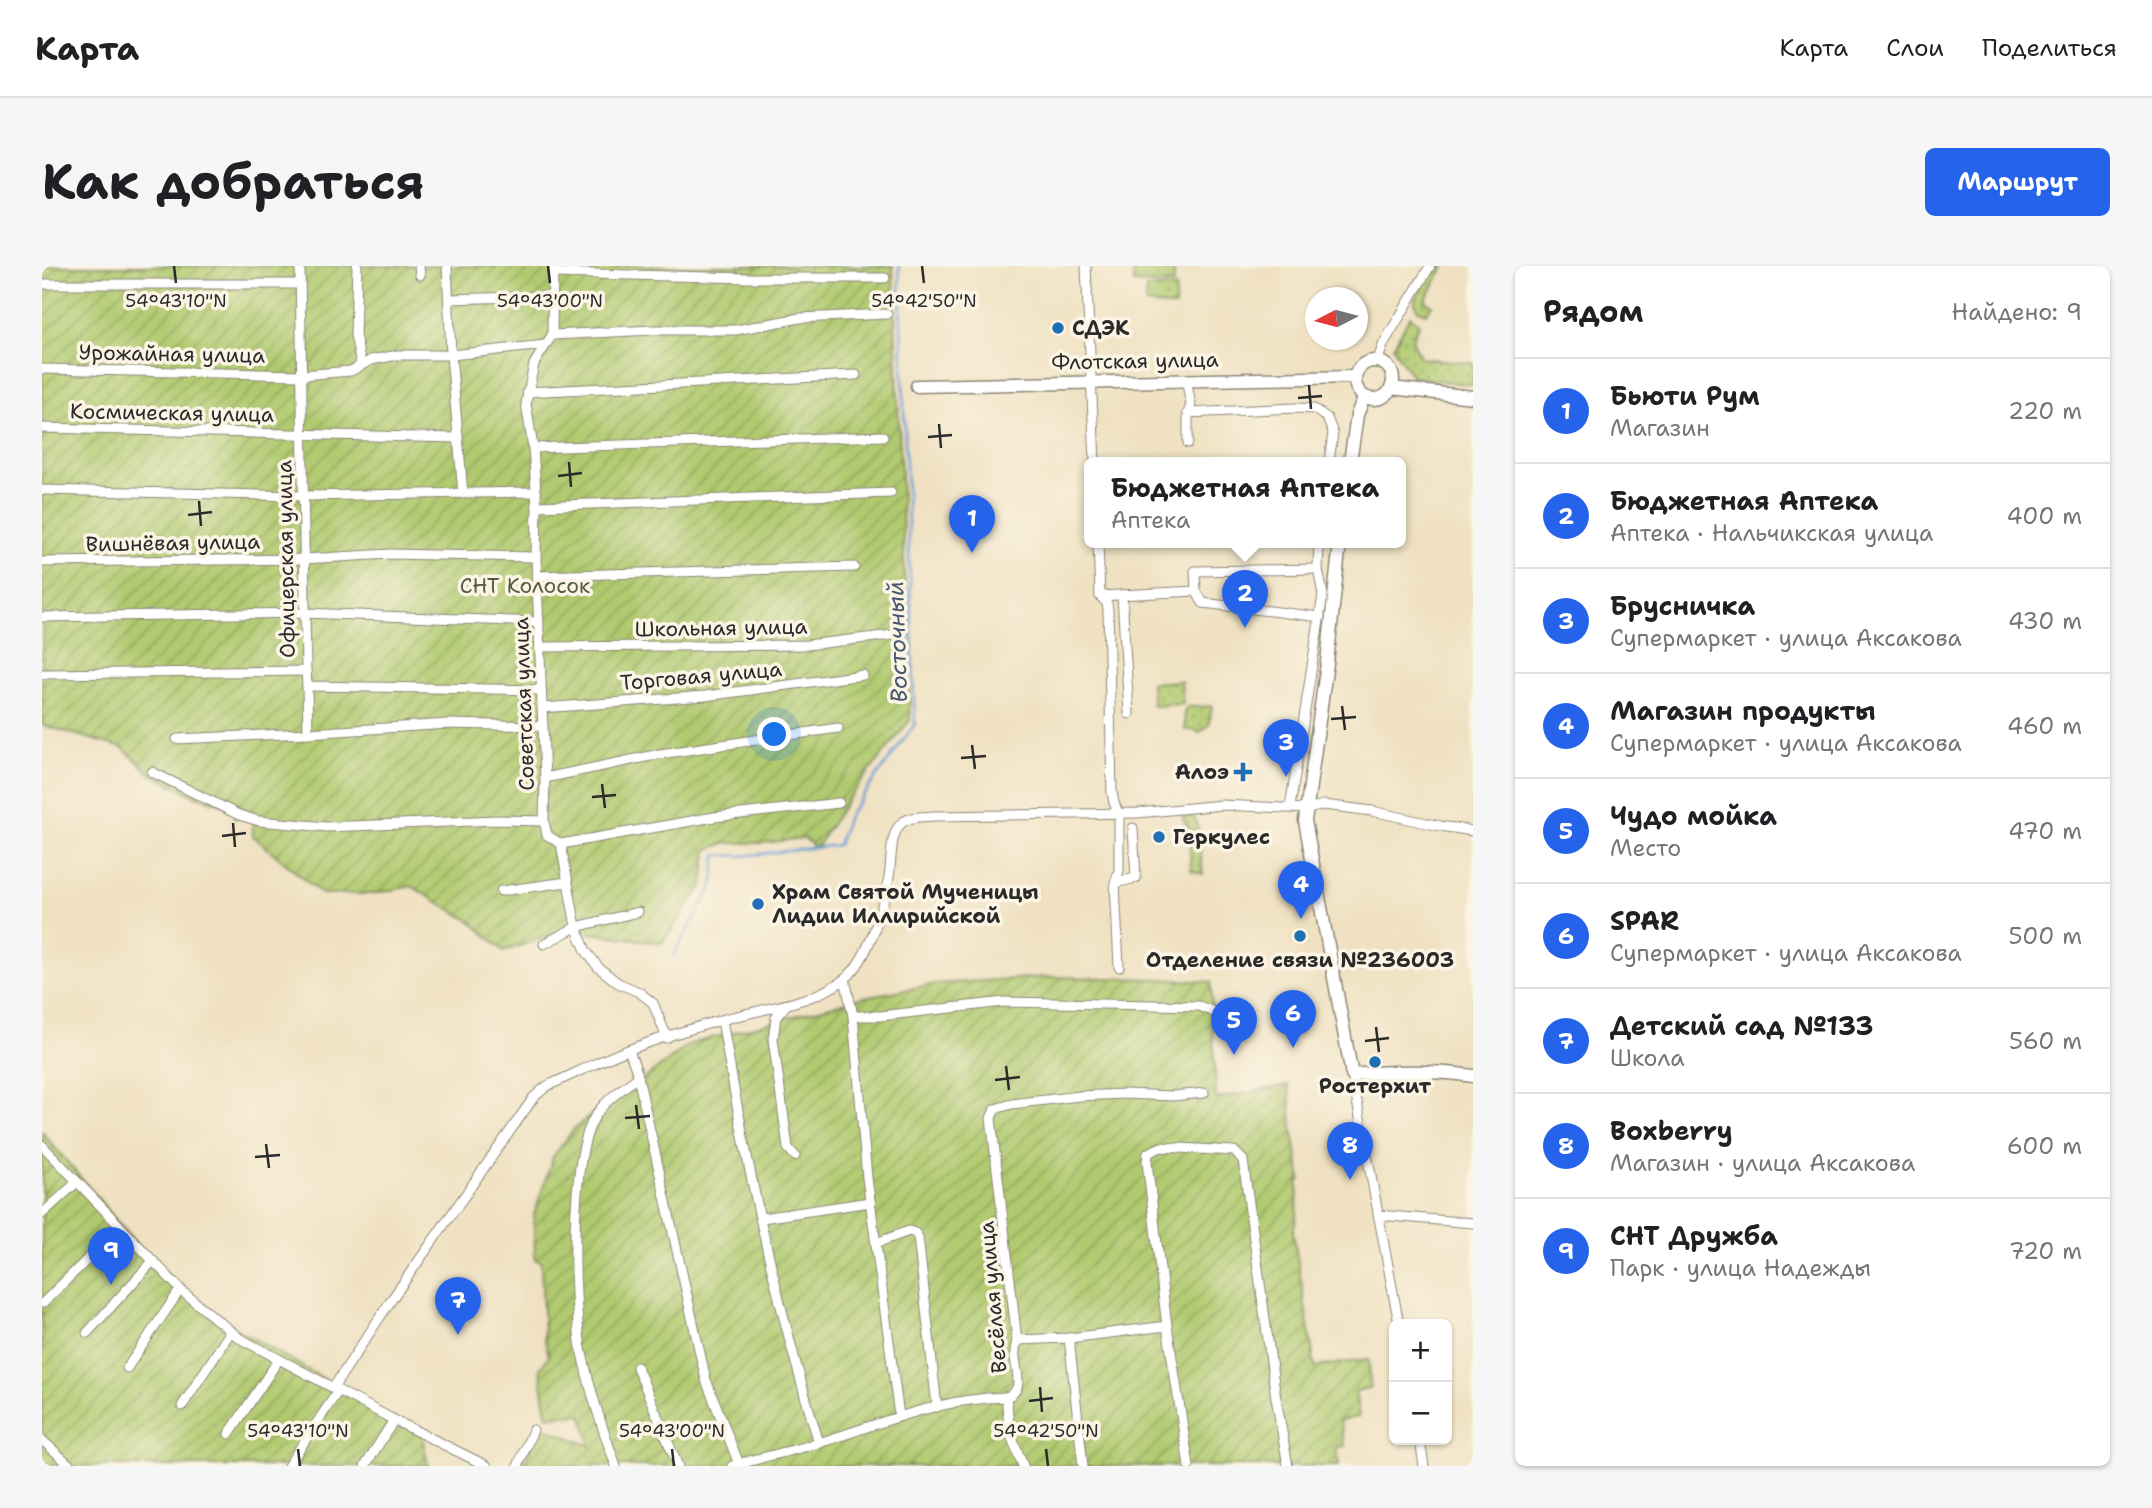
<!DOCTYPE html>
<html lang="ru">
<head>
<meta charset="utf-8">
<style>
	body { margin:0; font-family:"Shantell Sans",sans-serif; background:#f6f6f6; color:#202124 }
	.controls { position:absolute; right:21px; bottom:21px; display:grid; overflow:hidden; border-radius:10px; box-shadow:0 2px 5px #0004 }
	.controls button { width:63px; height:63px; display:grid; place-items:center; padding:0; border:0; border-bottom:2px solid #e0e0e0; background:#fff; color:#202124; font:35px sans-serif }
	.compass { position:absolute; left:1263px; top:21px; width:63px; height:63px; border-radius:50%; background:#fff; box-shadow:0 2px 5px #0004; rotate:264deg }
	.you { position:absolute; left:733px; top:469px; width:24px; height:24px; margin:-18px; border:5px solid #fff; border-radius:50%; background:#1a73e8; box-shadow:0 0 0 10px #1a73e833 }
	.badge { display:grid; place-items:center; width:46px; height:46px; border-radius:50%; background:#2563eb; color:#fff; font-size:23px; font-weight:700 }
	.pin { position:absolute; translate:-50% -58px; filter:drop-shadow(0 2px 4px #0008) }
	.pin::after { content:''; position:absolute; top:37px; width:24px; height:21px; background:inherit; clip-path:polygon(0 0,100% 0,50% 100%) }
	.popup { position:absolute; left:1042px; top:191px; width:322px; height:91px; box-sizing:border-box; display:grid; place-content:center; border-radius:10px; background:#fff; filter:drop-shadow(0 2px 5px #0005); font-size:23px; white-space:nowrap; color:#757577 }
	.popup b { font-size:26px; color:#202124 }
	.popup::after { content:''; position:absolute; left:50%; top:100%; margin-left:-14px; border:14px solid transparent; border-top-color:#fff }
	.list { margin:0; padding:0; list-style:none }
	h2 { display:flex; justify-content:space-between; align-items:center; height:91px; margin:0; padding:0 28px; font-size:30px }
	h2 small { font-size:23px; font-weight:400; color:#757577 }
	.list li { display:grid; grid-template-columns:46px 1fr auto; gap:21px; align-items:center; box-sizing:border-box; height:105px; padding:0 28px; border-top:2px solid #e0e0e0 }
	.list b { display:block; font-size:26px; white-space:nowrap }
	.list p { margin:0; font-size:23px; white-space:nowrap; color:#757577 }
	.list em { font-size:23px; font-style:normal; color:#757577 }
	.map { position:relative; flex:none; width:1431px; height:1200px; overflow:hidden; border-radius:10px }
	header { display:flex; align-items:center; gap:42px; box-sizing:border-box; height:98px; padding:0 35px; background:#fff; border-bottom:2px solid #e0e0e0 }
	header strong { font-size:33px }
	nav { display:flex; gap:38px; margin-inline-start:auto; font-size:24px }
	.intro { display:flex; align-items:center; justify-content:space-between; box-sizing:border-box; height:168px; padding:0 42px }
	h1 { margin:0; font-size:49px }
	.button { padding:18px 32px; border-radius:10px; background:#2563eb; color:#fff; font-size:24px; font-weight:700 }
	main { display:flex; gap:42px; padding:0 42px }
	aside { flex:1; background:#fff; border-radius:10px; box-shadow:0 2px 5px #0004 }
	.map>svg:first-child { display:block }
	.grass { fill:url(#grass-dots); stroke:#6e7a4e; stroke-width:2 }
	.garden { fill:url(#garden-furrows); stroke:#6e7a4e; stroke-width:2 }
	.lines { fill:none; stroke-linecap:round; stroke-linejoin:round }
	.stream { stroke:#6b9cd5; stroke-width:2.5 }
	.street-casing { stroke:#8d8676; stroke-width:11 }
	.secondary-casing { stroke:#8d8676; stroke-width:15 }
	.street { stroke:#fff; stroke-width:9 }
	.secondary { stroke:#fff; stroke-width:12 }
	.ticks { fill:none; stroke:#2b2b2b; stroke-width:2.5 }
	.poi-dot { fill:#1f6fb2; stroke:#fcf5e5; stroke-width:2.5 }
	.labels { text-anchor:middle; stroke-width:7; stroke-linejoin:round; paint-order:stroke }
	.poi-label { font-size:21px; font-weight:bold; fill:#2b2b2b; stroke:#fcf5e5; text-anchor:start }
	.street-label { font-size:21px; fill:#2b2b2b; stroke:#fcf5e5 }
	.park-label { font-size:21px; fill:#535b40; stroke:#fcf5e5 }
	.water-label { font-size:23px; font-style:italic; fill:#45586f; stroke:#fcf5e5 }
	.ticks-label { font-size:18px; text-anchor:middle; fill:#2b2b2b; stroke:#fcf5e5; stroke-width:7; stroke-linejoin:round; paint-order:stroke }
</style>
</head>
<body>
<header>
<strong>Карта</strong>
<nav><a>Карта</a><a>Слои</a><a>Поделиться</a></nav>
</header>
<div class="intro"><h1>Как добраться</h1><a class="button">Маршрут</a></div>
<main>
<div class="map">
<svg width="1431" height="1200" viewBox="0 0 1431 1200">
	<defs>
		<pattern id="grass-dots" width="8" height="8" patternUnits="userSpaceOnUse" patternTransform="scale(1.75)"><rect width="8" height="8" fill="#b1ca70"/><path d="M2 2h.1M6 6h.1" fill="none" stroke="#90a45c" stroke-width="1.8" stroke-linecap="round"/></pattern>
		<pattern id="garden-furrows" width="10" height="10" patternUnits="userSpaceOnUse" patternTransform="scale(1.75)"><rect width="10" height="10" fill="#b1ca70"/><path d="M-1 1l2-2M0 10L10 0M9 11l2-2" fill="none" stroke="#90a45c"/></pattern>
	</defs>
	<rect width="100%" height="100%" fill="#fcf5e5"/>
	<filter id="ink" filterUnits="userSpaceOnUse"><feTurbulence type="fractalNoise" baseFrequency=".0143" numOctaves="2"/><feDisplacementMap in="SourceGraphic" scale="14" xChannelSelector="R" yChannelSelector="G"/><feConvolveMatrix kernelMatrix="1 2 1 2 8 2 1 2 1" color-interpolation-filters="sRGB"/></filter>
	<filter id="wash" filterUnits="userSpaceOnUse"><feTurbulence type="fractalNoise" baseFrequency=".00686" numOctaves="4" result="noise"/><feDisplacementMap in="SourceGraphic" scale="28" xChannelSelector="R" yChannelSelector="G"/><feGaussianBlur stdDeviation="1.57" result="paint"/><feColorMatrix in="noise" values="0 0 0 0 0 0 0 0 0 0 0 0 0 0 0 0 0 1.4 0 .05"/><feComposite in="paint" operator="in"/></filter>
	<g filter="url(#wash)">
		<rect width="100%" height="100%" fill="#efe1c1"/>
		<!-- grass -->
		<g class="grass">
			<path d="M1104,0H1132V18L1092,17L1091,4Z"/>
			<path d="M1392,0H1403L1383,35L1390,39L1385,47L1376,44L1372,34Z"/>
			<path d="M1134,21L1133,41L1104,38V22Z"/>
			<path d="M1368,50L1377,57L1370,74L1379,92L1431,97V119L1370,111L1351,81Z"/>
			<path d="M1139,415L1141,438L1111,440L1109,417Z"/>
			<path d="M1170,440L1167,459L1157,467L1154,464H1143L1142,446L1145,441Z"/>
			<path d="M1151,550L1155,556L1161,608L1149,604L1147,563L1140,551Z"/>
		</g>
		<!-- garden -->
		<g class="garden">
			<path d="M0,0H851L868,454L805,534L774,582L762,572L722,577H683L665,584L661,620L620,677L524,664L462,685L430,656L369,620L330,628H280L211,570L210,546L153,530L109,508L81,482L0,459Z"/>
			<path d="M1003,711L1119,713L1169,716L1174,833L1247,819L1250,861L1259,913L1256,917L1255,949L1251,966L1273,1101L1327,1093L1328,1123L1313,1125L1317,1151L1298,1154L1303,1180L1294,1181L1297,1200H480L498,1160L549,1180L540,1148L505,1150L498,1103L507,1090L502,1071L499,996L493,993L492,949L511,891L532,863L546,851L564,842L648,778L822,731L894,718Z"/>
			<path d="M0,866L111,998L198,1065L380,1169L386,1200H0Z"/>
		</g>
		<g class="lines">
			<!-- stream -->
			<path class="stream" d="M631,690L671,620L674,589L700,590L796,579L806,550L873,458L857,0"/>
		</g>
	</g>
	<g filter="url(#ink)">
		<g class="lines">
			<defs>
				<g id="street">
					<path d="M315,0L313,69L319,99"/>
					<path d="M377,0L378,9"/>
					<path d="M405,0L409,89L421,228"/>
					<path d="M511,0L510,69L492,98L484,137L491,182L495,240L494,291L503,512L502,555L505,569L519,578L534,661L544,685L556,701L576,717L597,726L611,737L625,772"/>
					<path d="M1044,0L1053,196"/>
					<path d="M511,7L707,12H843"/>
					<path d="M0,18H258"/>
					<path d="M407,33L511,30"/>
					<path d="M510,69L611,64H694L758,52L845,48"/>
					<path d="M1335,96L1342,77L1388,0"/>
					<path d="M0,103L260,109L309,105L329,94L356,89H409L503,79"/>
					<path d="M1144,113L1149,139L1146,147"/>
					<path d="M485,126L814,109"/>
					<path d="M0,162L416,172"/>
					<path d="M1146,177V147L1254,142L1272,143L1285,152L1291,167L1287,196"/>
					<path d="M491,182L841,170"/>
					<path d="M0,224L261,230L494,226"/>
					<path d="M495,240L849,227"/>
					<path d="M1056,276L1058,330L1065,337L1066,344L1070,526L1072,537L1077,548V605L1073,617L1077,701"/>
					<path d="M0,296L262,293L348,288L494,291"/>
					<path d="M1276,303L1153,305L1154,325L1161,337L1278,351"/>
					<path d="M495,310L812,301"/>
					<path d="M1080,329L1087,448"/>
					<path d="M1058,330L1154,325"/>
					<path d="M0,351L262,347L497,356"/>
					<path d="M499,381L765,379L859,368"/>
					<path d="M264,405L265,420L499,424"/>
					<path d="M0,408L264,405L258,0"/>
					<path d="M265,420L266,467L406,458L501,460"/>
					<path d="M500,442L663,430L821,409"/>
					<path d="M135,473L266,467"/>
					<path d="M110,506L197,549L217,555L285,561L455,554L502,555"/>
					<path d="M503,512L618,488L796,462"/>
					<path d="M1248,541L1281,329L1276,303L1277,276"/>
					<path d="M519,578L672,551L797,537"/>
					<path d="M1073,617L1094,612L1091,562"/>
					<path d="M459,625L525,616"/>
					<path d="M502,678L534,661L596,646"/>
					<path d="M803,713L811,750L825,912L857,1150"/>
					<path d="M744,739L734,751L731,773L746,882L753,890"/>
					<path d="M811,750H838L962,736L1157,740L1174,747"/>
					<path d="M680,754C703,894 735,1040 777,1177"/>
					<path d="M587,784L595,806L664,1114L697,1198"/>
					<path d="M1310,809L1357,1058"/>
					<path d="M0,879L141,1026L197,1072L352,1154L445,1200"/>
					<path d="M0,948L35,916"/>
					<path d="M1336,949L1431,957"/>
					<path d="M720,952L828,936"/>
					<path d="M834,977L867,965L873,967L876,971L895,1141"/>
					<path d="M1,1037L78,961"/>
					<path d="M45,1067L111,995"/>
					<path d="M1027,1072L1041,1200"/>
					<path d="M975,1074L1027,1072L1125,1060"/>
					<path d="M595,1101L636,1200"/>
					<path d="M85,1102L138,1024"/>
					<path d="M291,1122L352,1030L492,831L505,820C535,807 566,790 597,780C624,770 652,762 679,754C717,743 772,738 804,712C827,693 841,640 847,611C850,595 847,566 861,556C869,550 882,551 892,550L1096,547L1180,539L1265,543L1282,539L1330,545L1398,560L1431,565"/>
					<path d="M964,1131C983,1125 974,1106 973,1091C972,1085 974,1079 975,1074L949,852L953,843L970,838L1037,830L1082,828L1131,830L1162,827"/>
					<path d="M964,1131L968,1167L981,1200"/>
					<path d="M140,1140L189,1065"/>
					<path d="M187,1168L237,1093"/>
					<path d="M0,1174L29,1200"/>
					<path d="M1378,1174L1382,1200"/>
					<path d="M246,1200L296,1125"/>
					<path d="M323,1200L352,1154"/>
					<path d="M476,1200L491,1164"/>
					<path d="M574,1200C560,1162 547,1122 539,1082C531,1033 526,884 556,846C566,832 583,821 596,811"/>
					<path d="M690,1200C720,1191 750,1185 780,1176C839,1157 901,1132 964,1131"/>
					<path d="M1147,1200L1125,1060L1105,896L1106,887L1119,881L1192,885L1201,894L1234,1132L1246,1200"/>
				</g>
				<g id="secondary">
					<circle cx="1332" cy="114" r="19"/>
					<path d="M875,120L1313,111"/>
					<path d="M1349,122L1431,131"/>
					<path d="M1308,196L1315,149L1322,131"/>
					<path d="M1298,276L1285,397L1263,555L1310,809C1350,805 1391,804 1431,810"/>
				</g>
			</defs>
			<!-- street casing -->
			<use href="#street" class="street-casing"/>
			<!-- secondary casing -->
			<use href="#secondary" class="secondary-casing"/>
			<!-- street -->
			<use href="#street" class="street"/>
			<!-- secondary -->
			<use href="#secondary" class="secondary"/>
		</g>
	</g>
	<!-- ticks -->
	<path class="ticks" d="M132,0L134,17M506,0L508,17M880,0L882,17M1267,119L1269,143M1256,132L1280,130M897,158L899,182M886,171L910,169M527,196L529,221M516,210L540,207M157,235L159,260M146,249L170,246M1300,440L1303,464M1289,453L1314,451M930,479L933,503M919,492L944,490M560,518L563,542M550,531L574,529M191,557L193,581M180,570L204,567M1334,761L1337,786M1323,775L1347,772M964,800L967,824M953,814L978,811M594,839L597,863M583,852L608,850M224,878L227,902M213,891L238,889M998,1121L1000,1146M987,1135L1011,1132M256,1183L258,1200M630,1183L632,1200M1004,1183L1006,1200"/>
	<!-- markers -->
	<g class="poi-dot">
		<circle cx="1016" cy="62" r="7"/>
		<path d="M1197.5 495.5h7v7h7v7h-7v7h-7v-7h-7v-7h7z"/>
		<circle cx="1117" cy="571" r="7"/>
		<circle cx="716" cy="638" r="7"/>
		<circle cx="1258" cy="670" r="7"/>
		<circle cx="1333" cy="796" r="7"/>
	</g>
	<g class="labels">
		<!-- poi labels -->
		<g class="poi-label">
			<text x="1030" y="69">СДЭК</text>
			<text x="1187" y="513" text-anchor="end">Алоэ</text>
			<text x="1131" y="578">Геркулес</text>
			<text x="730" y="633">Храм Святой Мученицы<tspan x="730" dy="24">Лидии Иллирийской</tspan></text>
			<text x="1258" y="701" text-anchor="middle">Отделение связи №236003</text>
			<text x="1333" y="827" text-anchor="middle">Ростерхит</text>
		</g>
		<!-- street labels -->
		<g class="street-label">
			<text transform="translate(130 88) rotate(1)" y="7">Урожайная улица</text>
			<text transform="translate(1093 95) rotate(-1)" y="7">Флотская улица</text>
			<text transform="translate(130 147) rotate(1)" y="7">Космическая улица</text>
			<text transform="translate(131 277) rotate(-1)" y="7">Вишнёвая улица</text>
			<text transform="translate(244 293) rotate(-91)" y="7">Офицерская улица</text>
			<text transform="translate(679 362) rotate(-1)" y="7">Школьная улица</text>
			<text transform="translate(659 410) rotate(-5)" y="7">Торговая улица</text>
			<text transform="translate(482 438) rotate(-92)" y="7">Советская улица</text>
			<text transform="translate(951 1031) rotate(-95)" y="7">Весёлая улица</text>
		</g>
		<!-- park labels -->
		<g class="park-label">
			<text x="483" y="327">СНТ Колосок</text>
		</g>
		<!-- water labels -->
		<g class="water-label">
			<text transform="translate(855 376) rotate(-92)" y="8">Восточный</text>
		</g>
	</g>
	<g class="ticks-label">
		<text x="134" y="41">54°43'10"N</text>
		<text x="508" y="41">54°43'00"N</text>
		<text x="882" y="41">54°42'50"N</text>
		<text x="256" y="1171">54°43'10"N</text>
		<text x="630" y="1171">54°43'00"N</text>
		<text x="1004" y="1171">54°42'50"N</text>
	</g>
</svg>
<div class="controls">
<button>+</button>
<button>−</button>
</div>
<svg class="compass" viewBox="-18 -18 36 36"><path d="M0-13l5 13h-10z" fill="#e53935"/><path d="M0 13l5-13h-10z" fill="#757577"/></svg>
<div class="you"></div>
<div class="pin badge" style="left:930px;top:287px">1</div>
<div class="pin badge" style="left:1203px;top:362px">2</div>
<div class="popup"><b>Бюджетная Аптека</b>Аптека</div>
<div class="pin badge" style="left:1244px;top:511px">3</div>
<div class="pin badge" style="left:1259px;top:653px">4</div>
<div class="pin badge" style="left:1192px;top:789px">5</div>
<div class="pin badge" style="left:1251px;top:782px">6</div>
<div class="pin badge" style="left:416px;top:1069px">7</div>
<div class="pin badge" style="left:1308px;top:914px">8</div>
<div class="pin badge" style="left:69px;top:1019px">9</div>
</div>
<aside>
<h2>Рядом<small>Найдено: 9</small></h2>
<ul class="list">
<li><span class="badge">1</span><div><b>Бьюти Рум</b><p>Магазин</p></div><em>220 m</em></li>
<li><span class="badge">2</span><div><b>Бюджетная Аптека</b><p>Аптека · Нальчикская улица</p></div><em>400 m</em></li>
<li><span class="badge">3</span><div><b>Брусничка</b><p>Супермаркет · улица Аксакова</p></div><em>430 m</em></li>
<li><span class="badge">4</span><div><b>Магазин продукты</b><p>Супермаркет · улица Аксакова</p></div><em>460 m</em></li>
<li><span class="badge">5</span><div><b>Чудо мойка</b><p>Место</p></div><em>470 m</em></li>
<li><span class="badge">6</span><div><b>SPAR</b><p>Супермаркет · улица Аксакова</p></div><em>500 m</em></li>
<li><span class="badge">7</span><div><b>Детский сад №133</b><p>Школа</p></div><em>560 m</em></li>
<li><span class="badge">8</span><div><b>Boxberry</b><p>Магазин · улица Аксакова</p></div><em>600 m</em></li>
<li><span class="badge">9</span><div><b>СНТ Дружба</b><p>Парк · улица Надежды</p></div><em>720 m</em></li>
</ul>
</aside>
</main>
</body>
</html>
